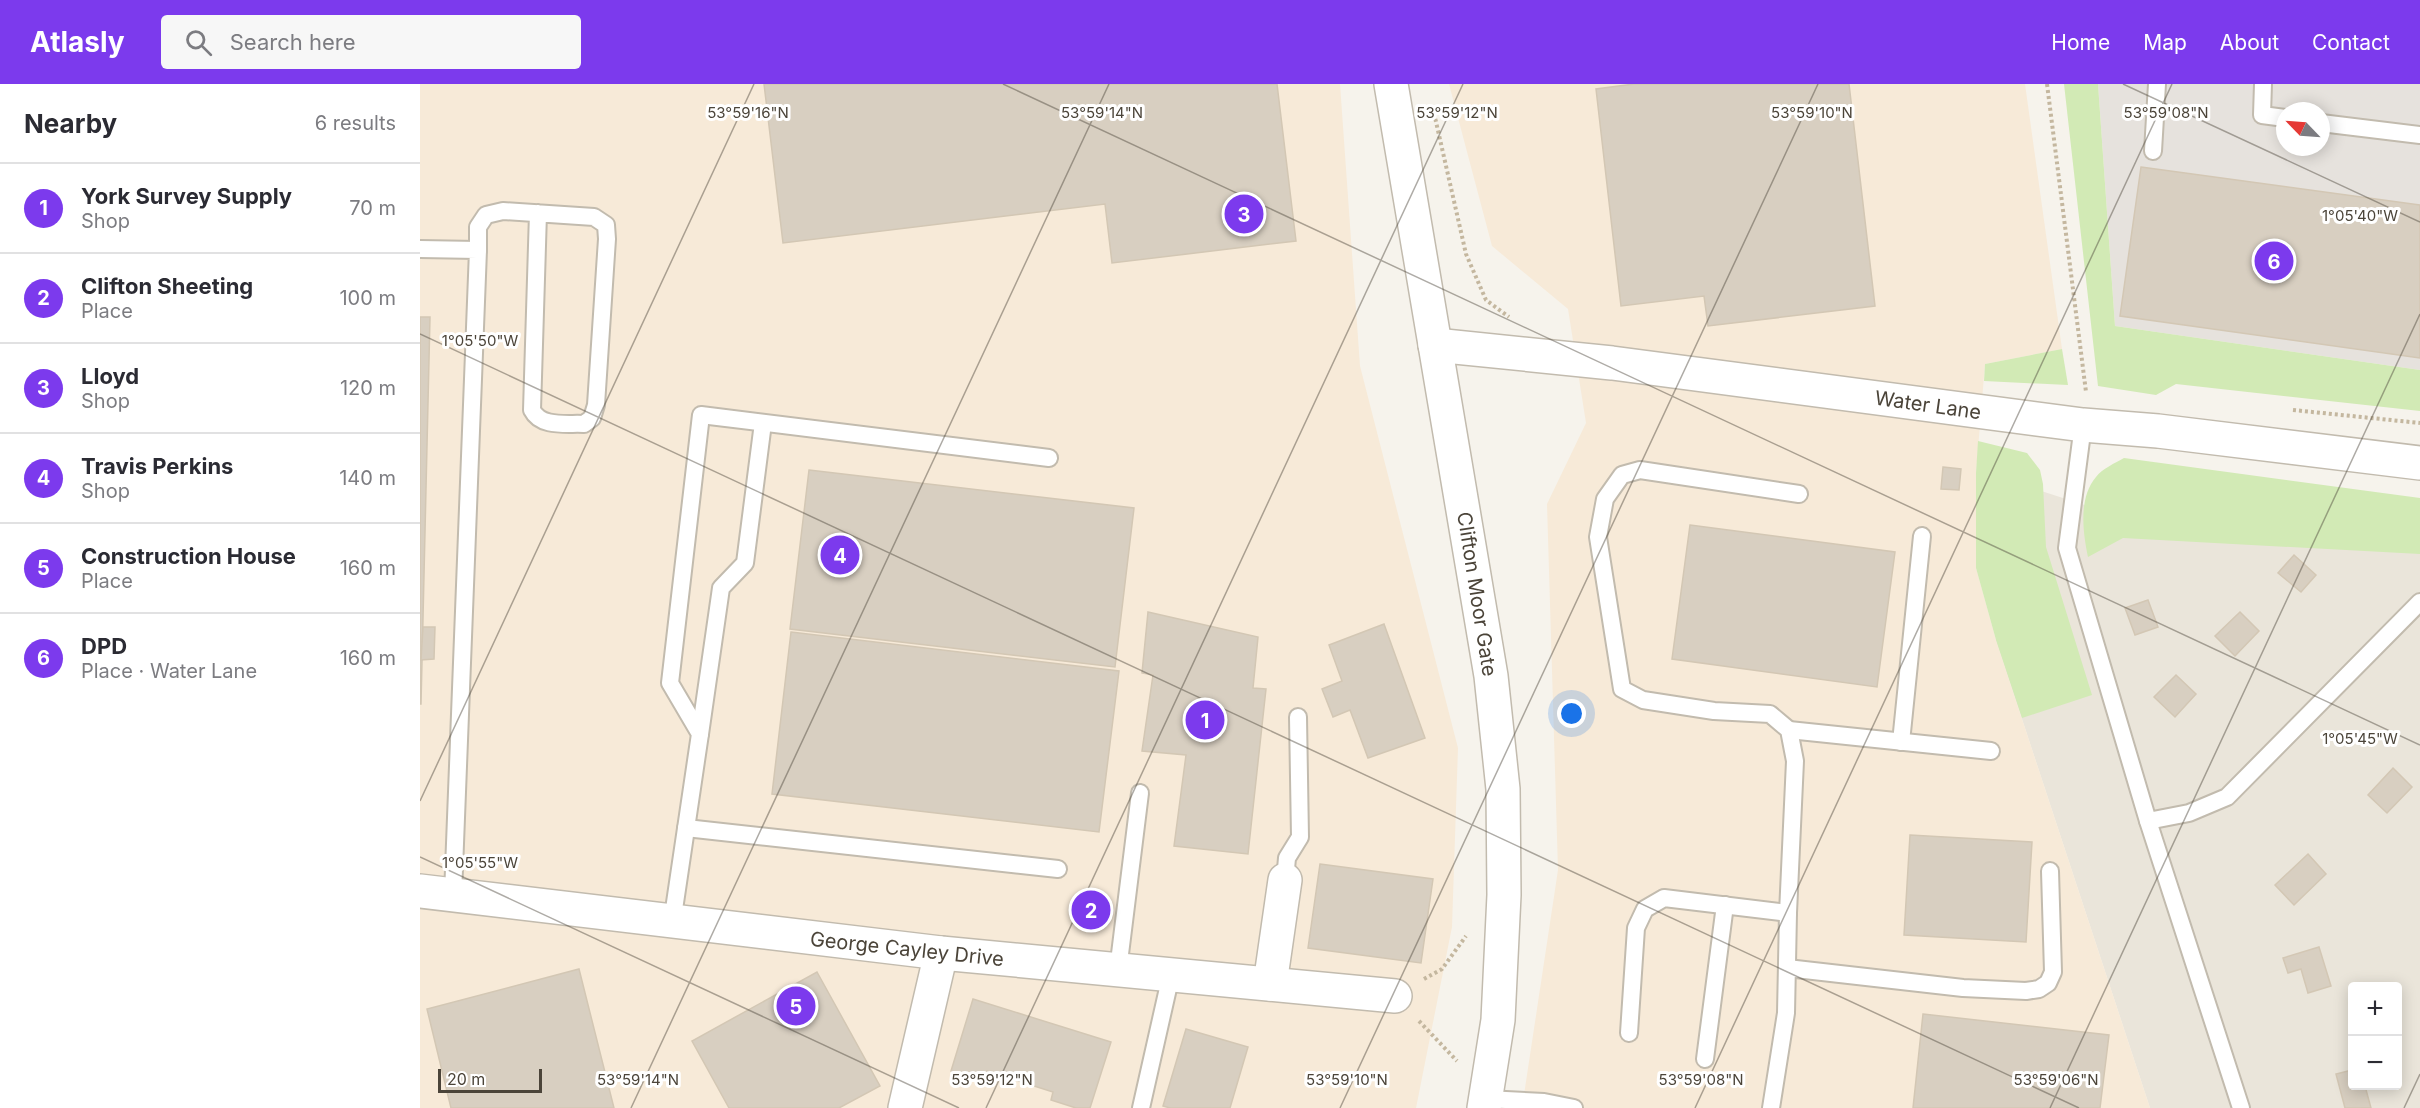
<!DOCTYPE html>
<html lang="en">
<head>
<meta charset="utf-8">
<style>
	body { margin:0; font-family:Inter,sans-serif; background:#f7f7f7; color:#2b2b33 }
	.controls { position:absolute; right:18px; bottom:18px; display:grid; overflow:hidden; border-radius:6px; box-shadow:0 3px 15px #0003 }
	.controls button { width:54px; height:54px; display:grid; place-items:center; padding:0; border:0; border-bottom:2px solid #e1e1e2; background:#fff; color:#2b2b33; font:30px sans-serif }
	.compass { position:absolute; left:1856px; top:18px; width:54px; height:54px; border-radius:50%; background:#fff; box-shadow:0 3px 15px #0003; rotate:295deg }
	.scale { position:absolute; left:18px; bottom:15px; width:104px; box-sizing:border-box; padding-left:6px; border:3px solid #4b4439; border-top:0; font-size:16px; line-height:21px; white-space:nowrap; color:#4b4439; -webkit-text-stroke:4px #fff; paint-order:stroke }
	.you { position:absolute; left:1152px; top:630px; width:21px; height:21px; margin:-15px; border:4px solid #fff; border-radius:50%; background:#1a73e8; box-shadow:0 0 0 9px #1a73e833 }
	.badge { display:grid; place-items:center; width:39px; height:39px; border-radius:50%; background:#7c3aed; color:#fff; font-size:20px; font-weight:700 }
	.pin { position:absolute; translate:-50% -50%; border:3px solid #fff; box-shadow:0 2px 6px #0006 }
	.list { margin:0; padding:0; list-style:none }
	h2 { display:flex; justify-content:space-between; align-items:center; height:78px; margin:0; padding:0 24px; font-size:26px }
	h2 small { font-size:20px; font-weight:400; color:#7c7c81 }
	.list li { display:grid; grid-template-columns:39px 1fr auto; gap:18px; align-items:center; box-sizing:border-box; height:90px; padding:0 24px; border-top:2px solid #e1e1e2 }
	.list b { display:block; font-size:22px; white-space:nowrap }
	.list p { margin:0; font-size:20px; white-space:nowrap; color:#7c7c81 }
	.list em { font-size:20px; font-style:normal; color:#7c7c81 }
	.icon { flex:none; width:33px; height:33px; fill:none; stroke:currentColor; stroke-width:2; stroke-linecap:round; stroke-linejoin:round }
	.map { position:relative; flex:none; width:2000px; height:1024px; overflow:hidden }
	header { display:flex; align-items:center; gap:36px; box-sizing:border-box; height:84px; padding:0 30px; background:#7c3aed; color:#fff }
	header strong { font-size:28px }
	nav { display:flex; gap:33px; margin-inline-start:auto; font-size:21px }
	.search { width:420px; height:54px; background:#f7f7f7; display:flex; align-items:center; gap:15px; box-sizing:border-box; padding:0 21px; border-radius:6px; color:#7c7c81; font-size:22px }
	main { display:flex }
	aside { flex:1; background:#fff }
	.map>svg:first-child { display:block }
	.residential { fill:#eae5da; fill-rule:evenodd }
	.commercial { fill:#f7ead8 }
	.industrial { fill:#e6e2dd; fill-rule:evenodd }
	.green { fill:#d2eab5 }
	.building { fill:#d8cfc1; stroke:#d3c7b4; stroke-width:1.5 }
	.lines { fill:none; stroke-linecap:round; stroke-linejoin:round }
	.service-casing { stroke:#c2bbae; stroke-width:20 }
	.minor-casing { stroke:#c2bbae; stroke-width:36 }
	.tertiary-casing { stroke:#c2bbae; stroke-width:36 }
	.path { stroke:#c4b79f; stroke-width:4; stroke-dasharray:3 3; stroke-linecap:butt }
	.service { stroke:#fff; stroke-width:16 }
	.minor { stroke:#fff; stroke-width:33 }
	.tertiary { stroke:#fff; stroke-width:33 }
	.ticks { fill:none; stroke:#4b4439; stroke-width:1.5; stroke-opacity:0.45 }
	.labels { text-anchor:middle; stroke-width:6; stroke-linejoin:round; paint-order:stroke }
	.street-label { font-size:20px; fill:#4b4439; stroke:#fff }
	.ticks-label { font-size:15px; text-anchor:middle; fill:#4b4439; stroke:#fff; stroke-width:6; stroke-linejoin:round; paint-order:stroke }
</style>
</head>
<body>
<header>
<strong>Atlasly</strong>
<div class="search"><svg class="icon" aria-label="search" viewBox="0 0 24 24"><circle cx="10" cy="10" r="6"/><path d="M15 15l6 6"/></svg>Search here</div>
<nav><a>Home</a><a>Map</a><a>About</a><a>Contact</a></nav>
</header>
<main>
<aside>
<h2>Nearby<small>6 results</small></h2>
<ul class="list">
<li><span class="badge">1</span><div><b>York Survey Supply</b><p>Shop</p></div><em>70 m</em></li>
<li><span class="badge">2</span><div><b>Clifton Sheeting</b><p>Place</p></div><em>100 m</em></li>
<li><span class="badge">3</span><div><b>Lloyd</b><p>Shop</p></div><em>120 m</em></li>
<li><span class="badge">4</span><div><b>Travis Perkins</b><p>Shop</p></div><em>140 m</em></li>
<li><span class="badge">5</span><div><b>Construction House</b><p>Place</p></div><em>160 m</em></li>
<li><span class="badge">6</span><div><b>DPD</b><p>Place · Water Lane</p></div><em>160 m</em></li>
</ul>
</aside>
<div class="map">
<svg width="2000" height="1024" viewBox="0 0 2000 1024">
	<rect width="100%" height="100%" fill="#f6f3ec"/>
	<!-- residential -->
	<path class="residential" d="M1590,397L1677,425L2000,467V1024H1730L1576,556ZM1932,902H1978V1002H1932Z"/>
	<!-- commercial -->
	<g class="commercial">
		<path d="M0,0H920L940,282L1038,664L1032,843L996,1024H0Z"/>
		<path d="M1029,0H1605L1642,265L1565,280L1556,389V484L1576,556L1730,1024H1102L1138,786L1127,420L1166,339L1148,225L1072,162Z"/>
	</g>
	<!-- industrial -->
	<path class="industrial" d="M1678,0H2000V286L1695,242ZM1865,27H1901V63H1865Z"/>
	<!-- green -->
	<g class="green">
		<path d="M1644,0H1678L1695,242L2000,286V327L1756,300L1736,311L1678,302Z"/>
		<path d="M1642,265L1648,301L1564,297L1565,280Z"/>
		<path d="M1558,357L1607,369L1620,386L1623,400L1626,463L1672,611L1602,634L1576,556L1556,484V389Z"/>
		<path d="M1704,374L2000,414V470L1703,454L1668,473C1663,449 1658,414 1676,393C1682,385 1695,379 1704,374Z"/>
	</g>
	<!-- building -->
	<g class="building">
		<path d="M344,0H857L876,157L692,179L685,120L363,159Z"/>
		<path d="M1214,0H1429L1455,222L1288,242L1284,212L1201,222L1176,5Z"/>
		<path d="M1721,83L2000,121V274L1700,232Z"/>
		<path d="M0,233H10L1,620H0Z"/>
		<path d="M1523,383L1541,385L1539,406L1521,405Z"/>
		<path d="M389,386L714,424L695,583L370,545Z"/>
		<path d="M1270,441L1475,468L1457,603L1252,575Z"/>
		<path d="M1874,471L1896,491L1881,508L1858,489Z"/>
		<path d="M1728,516L1738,543L1715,551L1705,524Z"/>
		<path d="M728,528L838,553L833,604L846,605L828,770L754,762L766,671L722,667L733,591L722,589Z"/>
		<path d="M1820,528L1839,547L1815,572L1795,552Z"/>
		<path d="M964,540L1005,654L948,674L930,626L913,633L902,605L922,597L909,561Z"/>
		<path d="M3,543H15L14,575L1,576Z"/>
		<path d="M371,548L699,587L679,748L352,710Z"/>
		<path d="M1756,591L1776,610L1755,633L1734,613Z"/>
		<path d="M1973,684L1992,703L1967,729L1948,711Z"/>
		<path d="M1490,751L1612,758L1606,858L1484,851Z"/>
		<path d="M1888,770L1906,790L1874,821L1855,801Z"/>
		<path d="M900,780L1013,795L1001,879L888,864Z"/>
		<path d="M662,810L683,812L679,842L659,840Z"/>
		<path d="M1899,863L1911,902L1888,909L1881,885L1868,889L1863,874Z"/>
		<path d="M159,885L194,1024H31L7,925Z"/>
		<path d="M397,888L460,1002L419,1024H309L272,957Z"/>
		<path d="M553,915L691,958L670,1024H656L631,1016L633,1008L567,987L564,997L531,987Z"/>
		<path d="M1503,930L1689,951L1680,1024H1493Z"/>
		<path d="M766,945L828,963L810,1024H750L743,1022Z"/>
		<path d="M1932,986V1002H1945L1951,1024H1925L1916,990Z"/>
	</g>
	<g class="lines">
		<defs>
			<g id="service">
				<path d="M1843,0L1842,31L1865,34"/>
				<path d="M1901,39L2000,51"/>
				<path d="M1733,67L1737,0"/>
				<path d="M0,165L58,166L33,811"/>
				<path d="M58,166V143L66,131L83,127L174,133L186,141L187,155L176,321L172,334L164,340C147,339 121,344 112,326L118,129"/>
				<path d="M1663,341L1647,464L1728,737L1821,1024"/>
				<path d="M1369,646L1571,667"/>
				<path d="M280,650L301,504L325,479L343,339"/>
				<path d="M1481,658L1502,452"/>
				<path d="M1728,737L1769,729L1807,713L2000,518"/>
				<path d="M266,744L638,785"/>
				<path d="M865,796L867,774L880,753L878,633"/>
				<path d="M252,839L280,650L250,599L281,331L629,374"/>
				<path d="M1367,884L1543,904L1606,907L1619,905L1628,899L1633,888L1630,787"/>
				<path d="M698,886L720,709"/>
				<path d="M1209,949L1216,844L1225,825L1244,814L1368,829"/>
				<path d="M1285,975L1305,821"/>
				<path d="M1066,1015L1124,1018L1154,1024"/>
				<path d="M721,1024L751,891"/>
				<path d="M1351,1024L1366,929L1368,829L1375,677L1369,646L1350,630L1294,627L1223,616L1202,605L1178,453L1185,415L1202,391L1220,386L1379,410"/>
			</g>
			<g id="minor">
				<path d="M0,807L521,869L975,912"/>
				<path d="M850,900L865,796"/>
				<path d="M485,1024L521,869"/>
			</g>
			<g id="tertiary">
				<path d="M971,0L1071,592L1083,705L1084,811L1078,936L1064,1024"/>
				<path d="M1015,261L1192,279L1663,341L1738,347L2000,379"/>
			</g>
		</defs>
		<!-- service casing -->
		<use href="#service" class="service-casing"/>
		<!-- minor casing -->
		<use href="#minor" class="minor-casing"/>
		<!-- tertiary casing -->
		<use href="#tertiary" class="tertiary-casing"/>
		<!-- path -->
		<g class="path">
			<path d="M1627,0L1666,308"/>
			<path d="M1014,29L1046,170L1066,216L1089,233"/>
			<path d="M1873,326L2000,339"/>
			<path d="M1004,895L1022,885L1046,852"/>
			<path d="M999,937L1037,977"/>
		</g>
		<!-- service -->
		<use href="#service" class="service"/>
		<!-- minor -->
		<use href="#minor" class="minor"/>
		<!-- tertiary -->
		<use href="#tertiary" class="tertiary"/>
	</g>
	<!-- ticks -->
	<path class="ticks" d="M583,0L2000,661M1703,0L2000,138M0,250L1659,1024M0,717L334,0M0,773L539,1024M211,1024L689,0M566,1024L1043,0M920,1024L1398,0M1275,1024L1752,0M1630,1024L2000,230M1984,1024L2000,990"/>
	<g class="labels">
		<!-- street labels -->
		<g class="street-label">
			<text transform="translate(1508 321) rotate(8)" y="7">Water Lane</text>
			<text transform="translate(1057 510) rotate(81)" y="7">Clifton Moor Gate</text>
			<text transform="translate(487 865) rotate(6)" y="7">George Cayley Drive</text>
		</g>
	</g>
	<g class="ticks-label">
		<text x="328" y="34">53°59'16"N</text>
		<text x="682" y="34">53°59'14"N</text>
		<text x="1037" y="34">53°59'12"N</text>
		<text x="1392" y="34">53°59'10"N</text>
		<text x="1746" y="34">53°59'08"N</text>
		<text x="1940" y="137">1°05'40"W</text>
		<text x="60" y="262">1°05'50"W</text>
		<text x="1940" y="660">1°05'45"W</text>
		<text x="60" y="784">1°05'55"W</text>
		<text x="218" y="1001">53°59'14"N</text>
		<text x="572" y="1001">53°59'12"N</text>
		<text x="1636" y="1001">53°59'06"N</text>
		<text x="927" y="1001">53°59'10"N</text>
		<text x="1281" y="1001">53°59'08"N</text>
	</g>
</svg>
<div class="controls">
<button>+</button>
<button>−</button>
</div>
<svg class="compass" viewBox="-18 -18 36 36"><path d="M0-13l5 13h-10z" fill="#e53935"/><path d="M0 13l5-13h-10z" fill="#7c7c81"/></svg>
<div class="scale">20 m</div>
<div class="you"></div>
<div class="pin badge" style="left:785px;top:636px">1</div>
<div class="pin badge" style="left:671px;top:826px">2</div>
<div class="pin badge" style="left:824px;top:130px">3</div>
<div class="pin badge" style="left:420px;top:471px">4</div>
<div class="pin badge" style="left:376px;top:922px">5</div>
<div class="pin badge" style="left:1854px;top:177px">6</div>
</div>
</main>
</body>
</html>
